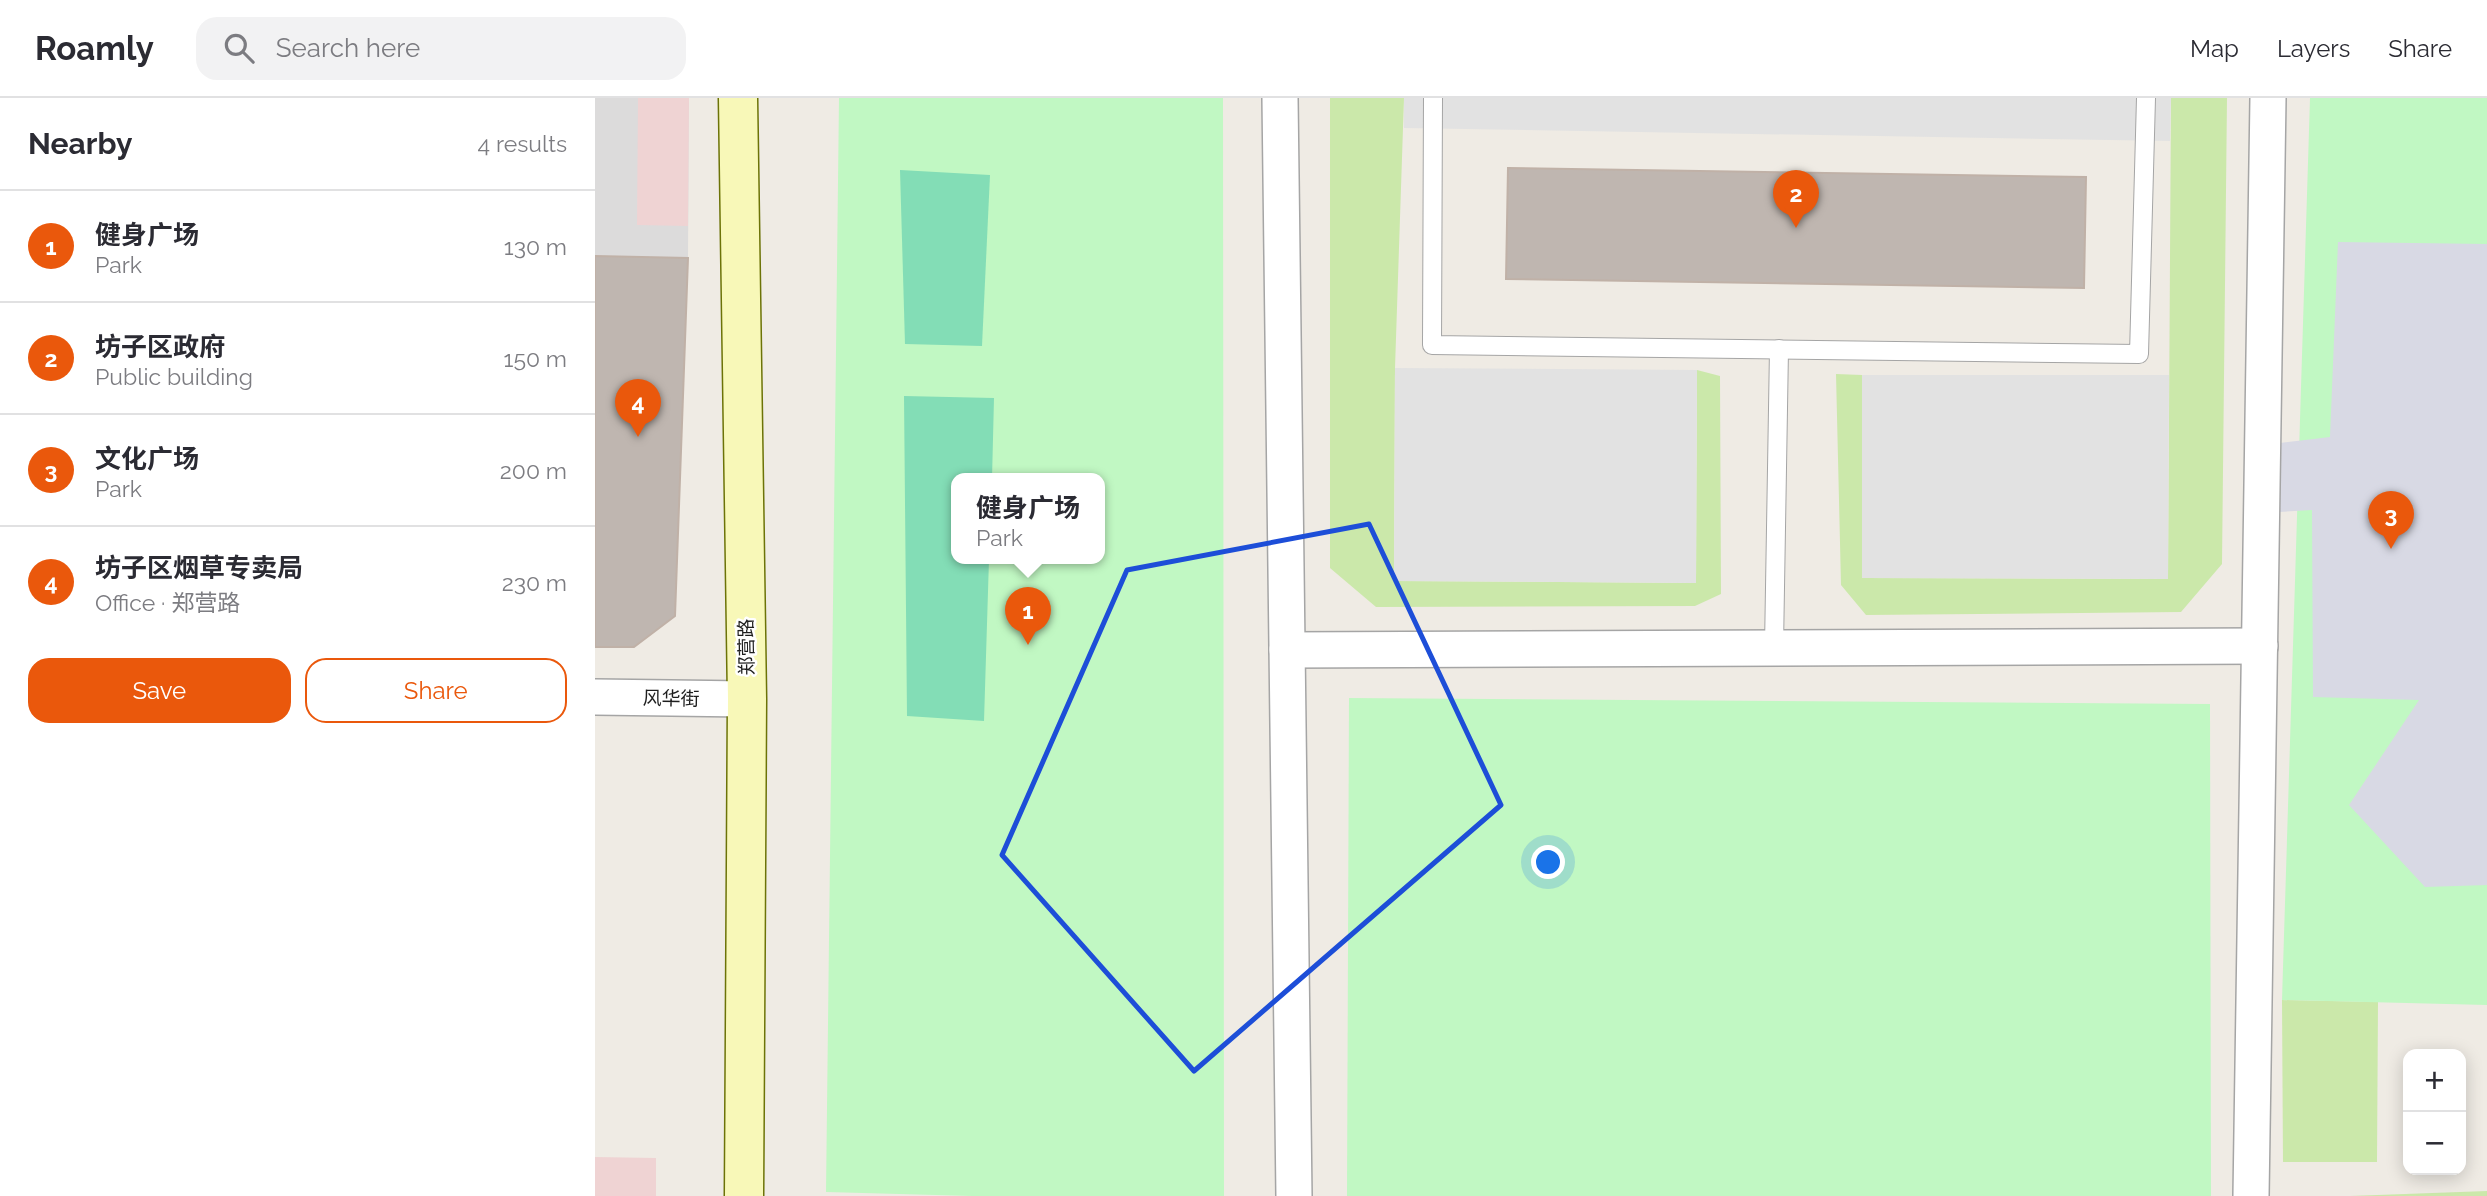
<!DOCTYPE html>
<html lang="en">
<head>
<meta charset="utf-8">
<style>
	body { margin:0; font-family:Raleway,"Noto Sans SC",sans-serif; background:#f2f2f3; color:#2b2b33 }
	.controls { position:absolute; right:21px; bottom:21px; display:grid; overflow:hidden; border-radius:14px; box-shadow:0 4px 18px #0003 }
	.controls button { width:63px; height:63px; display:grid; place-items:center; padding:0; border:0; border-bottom:2px solid #e1e1e2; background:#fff; color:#2b2b33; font:35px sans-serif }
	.you { position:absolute; left:954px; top:765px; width:24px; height:24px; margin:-18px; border:5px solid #fff; border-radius:50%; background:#1a73e8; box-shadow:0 0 0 10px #1a73e833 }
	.badge { display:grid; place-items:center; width:46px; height:46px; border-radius:50%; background:#ea580c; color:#fff; font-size:23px; font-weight:700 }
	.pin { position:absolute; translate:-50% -58px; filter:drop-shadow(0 2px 4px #0008) }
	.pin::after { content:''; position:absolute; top:37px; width:24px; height:21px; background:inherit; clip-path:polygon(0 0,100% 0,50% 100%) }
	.popup { position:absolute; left:356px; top:375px; width:154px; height:91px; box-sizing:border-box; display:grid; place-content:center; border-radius:14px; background:#fff; filter:drop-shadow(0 2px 5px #0005); font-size:23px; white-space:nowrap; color:#7c7c81 }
	.popup b { font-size:26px; color:#2b2b33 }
	.popup::after { content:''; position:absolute; left:50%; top:100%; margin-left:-14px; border:14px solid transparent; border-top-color:#fff }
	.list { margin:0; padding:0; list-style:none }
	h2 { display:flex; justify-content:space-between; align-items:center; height:91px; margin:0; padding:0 28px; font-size:30px }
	h2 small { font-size:23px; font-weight:400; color:#7c7c81 }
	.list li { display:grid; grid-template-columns:46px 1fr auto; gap:21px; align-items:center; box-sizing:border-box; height:112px; padding:0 28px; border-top:2px solid #e1e1e2 }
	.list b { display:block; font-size:26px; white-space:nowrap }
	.list p { margin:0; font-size:23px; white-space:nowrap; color:#7c7c81 }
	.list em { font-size:23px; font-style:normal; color:#7c7c81 }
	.actions { display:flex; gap:14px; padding:21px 28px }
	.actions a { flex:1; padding:16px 0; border:2px solid #ea580c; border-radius:21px; text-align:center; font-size:24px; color:#ea580c }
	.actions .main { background:#ea580c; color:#fff }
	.icon { flex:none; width:38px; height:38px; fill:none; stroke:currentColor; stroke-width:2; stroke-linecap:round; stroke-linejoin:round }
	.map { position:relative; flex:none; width:1892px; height:1098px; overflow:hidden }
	header { display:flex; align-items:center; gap:42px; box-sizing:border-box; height:98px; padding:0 35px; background:#fff; border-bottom:2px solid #e1e1e2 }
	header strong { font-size:33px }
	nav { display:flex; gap:38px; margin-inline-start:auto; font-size:24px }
	.search { width:490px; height:63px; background:#f2f2f3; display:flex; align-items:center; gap:18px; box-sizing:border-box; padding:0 24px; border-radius:21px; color:#7c7c81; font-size:26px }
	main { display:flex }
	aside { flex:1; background:#fff }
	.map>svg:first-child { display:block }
	.residential { fill:#dcdbdb }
	.commercial { fill:#efd3d3 }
	.grass { fill:#cbe8aa }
	.park { fill:#c1f8c3; fill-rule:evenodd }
	.pitch { fill:#83ddb6 }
	.parking { fill:#e2e2e2 }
	.plaza { fill:#d8d9e4 }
	.building { fill:#bfb6b0; stroke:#c0b1a7; stroke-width:2 }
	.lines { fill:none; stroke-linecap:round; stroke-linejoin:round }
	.lane-casing { stroke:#a5a5a5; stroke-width:20 }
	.street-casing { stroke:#a5a5a5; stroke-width:38 }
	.secondary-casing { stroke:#6c7307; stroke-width:41 }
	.lane { stroke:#fff; stroke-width:18 }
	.street { stroke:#fff; stroke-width:35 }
	.secondary { stroke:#f8f8b8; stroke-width:38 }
	.marked { fill:none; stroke:#1d4ed8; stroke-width:5; stroke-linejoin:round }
	.labels { text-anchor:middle; stroke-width:5; stroke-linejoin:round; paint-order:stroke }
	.street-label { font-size:19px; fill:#1e1e1e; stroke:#fff }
</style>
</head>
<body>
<header>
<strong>Roamly</strong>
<div class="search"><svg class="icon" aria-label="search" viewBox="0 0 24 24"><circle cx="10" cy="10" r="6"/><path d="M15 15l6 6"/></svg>Search here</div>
<nav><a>Map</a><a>Layers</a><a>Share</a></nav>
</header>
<main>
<aside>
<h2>Nearby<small>4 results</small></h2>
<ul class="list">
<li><span class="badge">1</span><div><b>健身广场</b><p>Park</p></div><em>130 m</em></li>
<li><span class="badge">2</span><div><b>坊子区政府</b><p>Public building</p></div><em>150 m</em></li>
<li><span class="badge">3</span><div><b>文化广场</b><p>Park</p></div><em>200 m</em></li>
<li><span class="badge">4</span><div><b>坊子区烟草专卖局</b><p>Office · 郑营路</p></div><em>230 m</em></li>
</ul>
<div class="actions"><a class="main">Save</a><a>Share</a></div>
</aside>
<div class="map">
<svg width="1892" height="1098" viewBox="0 0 1892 1098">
	<rect width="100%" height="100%" fill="#efebe4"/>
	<!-- residential -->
	<path class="residential" d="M0,0H94L93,160L0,158Z"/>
	<!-- commercial -->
	<g class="commercial">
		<path d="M43,0H94L93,128L42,127Z"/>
		<path d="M0,1059L61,1060V1098H0Z"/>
	</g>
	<!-- grass -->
	<g class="grass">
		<path d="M735,0H809L800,270L799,483L1101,485L1102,272L1125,278L1126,496L1100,508L781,509L735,470Z"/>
		<path d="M1576,0H1632L1627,466L1586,514L1271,517L1246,487L1241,276L1267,277V480L1573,481Z"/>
		<path d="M1687,902L1783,904L1782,1064H1688Z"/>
		<path d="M1892,1093V1098H1755Z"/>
	</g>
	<!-- park -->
	<g class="park">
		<path d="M244,0H628L629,1098H377L231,1094ZM361,381H505V461H361Z"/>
		<path d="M1715,0H1892V907L1687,902Z"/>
		<path d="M754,600L1615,606L1616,1098H752Z"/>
	</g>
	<!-- pitch -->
	<g class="pitch">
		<path d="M305,72L395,77L387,248L310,246Z"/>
		<path d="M309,298L399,300L397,381H361V461H394L389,623L312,618Z"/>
	</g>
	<!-- parking -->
	<g class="parking">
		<path d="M809,0H1576L1575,43L809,30Z"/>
		<path d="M800,270L1102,272L1101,485L799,483Z"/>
		<path d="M1267,277H1574L1573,481L1267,480Z"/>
	</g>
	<!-- plaza -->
	<path class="plaza" d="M1743,144L1892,146V787L1830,789L1754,707L1824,602L1718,599L1717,412L1667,415L1668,347L1735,339Z"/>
	<!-- building -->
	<g class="building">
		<path d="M913,70L1491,79L1489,190L911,181Z"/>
		<path d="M0,158L93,160L80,518L39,549H0Z"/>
	</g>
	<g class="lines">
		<defs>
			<g id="lane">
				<path d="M838,0L837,247L1544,256L1551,0"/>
				<path d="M1179,549L1184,251"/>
			</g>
			<g id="street">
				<path d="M685,0L699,1098"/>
				<path d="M692,552L1665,548"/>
				<path d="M0,599L152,601"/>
				<path d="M1656,1098L1673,0"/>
			</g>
			<path id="secondary" d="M143,0L152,601L149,1098"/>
		</defs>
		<!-- lane casing -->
		<use href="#lane" class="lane-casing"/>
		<!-- street casing -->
		<use href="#street" class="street-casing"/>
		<!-- secondary casing -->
		<use href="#secondary" class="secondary-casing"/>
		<!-- lane -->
		<use href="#lane" class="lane"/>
		<!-- street -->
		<use href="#street" class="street"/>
		<!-- secondary -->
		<use href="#secondary" class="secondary"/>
	</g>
	<!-- marked area -->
	<path class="marked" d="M774,426L906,707L599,973L407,757L532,472Z"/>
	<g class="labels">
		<!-- street labels -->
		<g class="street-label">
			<text transform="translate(151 549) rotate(-91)" y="7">郑营路</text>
			<text transform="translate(76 600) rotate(1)" y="7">风华街</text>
		</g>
	</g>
</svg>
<div class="controls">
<button>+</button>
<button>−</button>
</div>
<div class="you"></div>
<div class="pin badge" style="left:433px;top:547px">1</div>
<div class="popup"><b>健身广场</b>Park</div>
<div class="pin badge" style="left:1201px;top:130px">2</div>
<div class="pin badge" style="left:1796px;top:451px">3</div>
<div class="pin badge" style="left:43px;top:339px">4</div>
</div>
</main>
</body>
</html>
